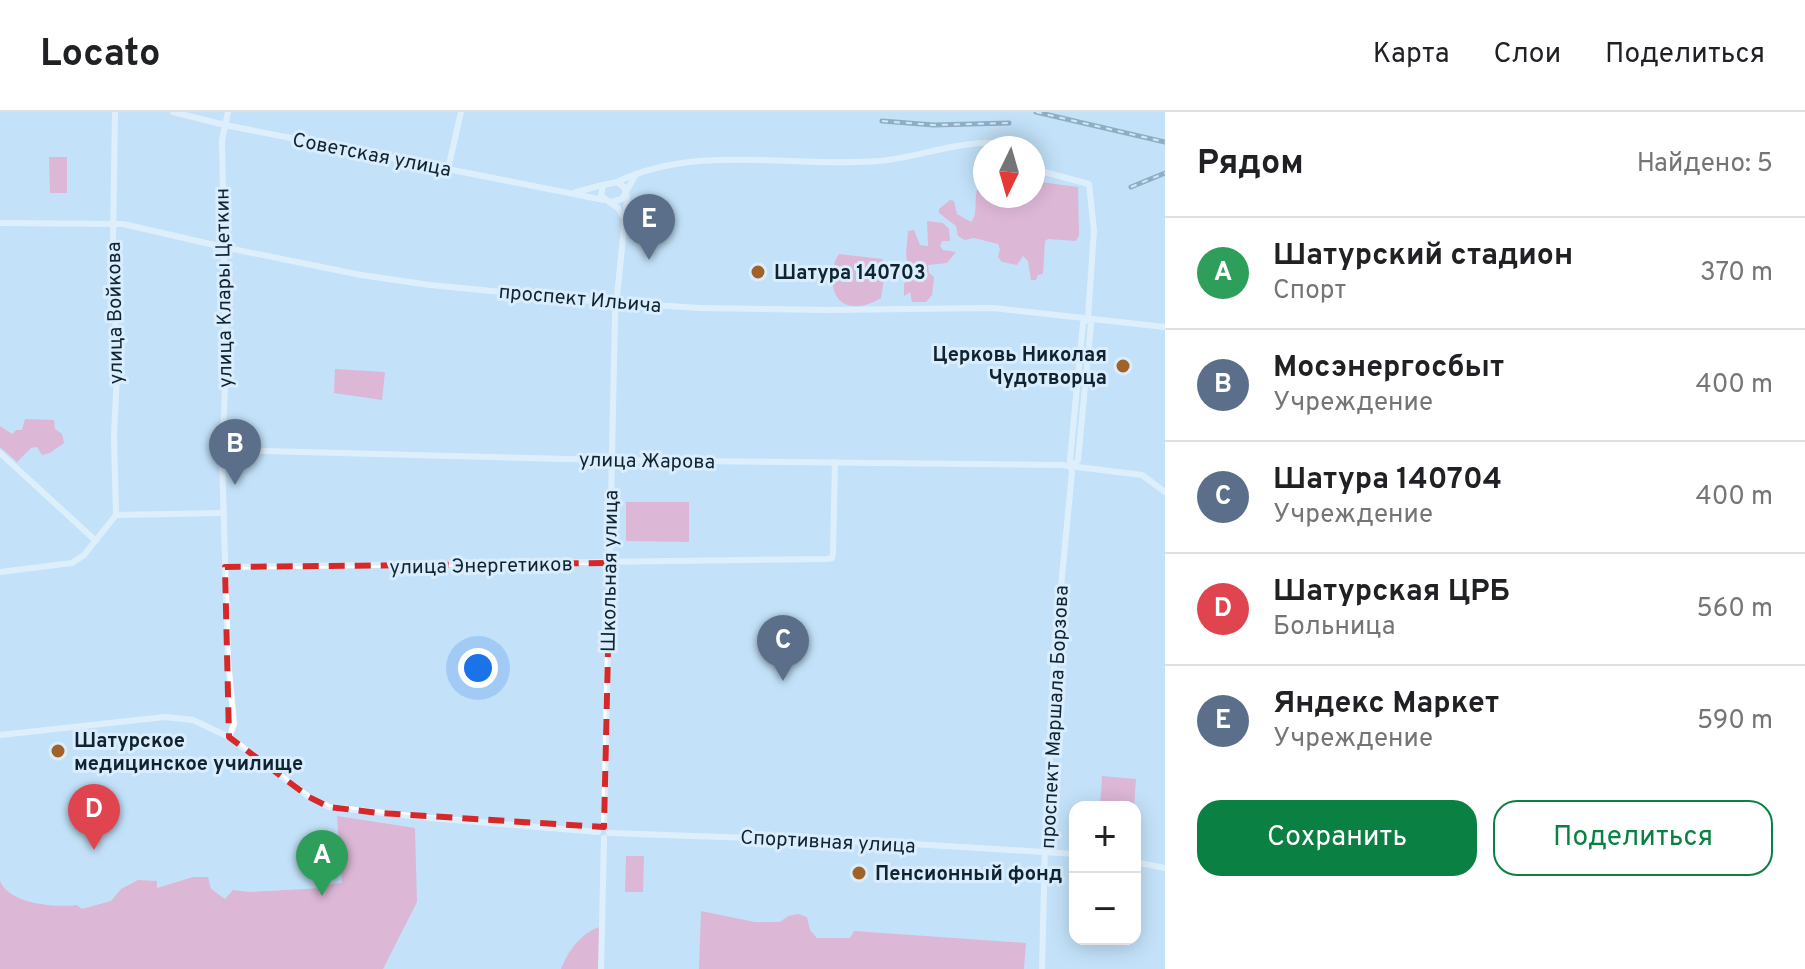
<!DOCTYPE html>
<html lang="ru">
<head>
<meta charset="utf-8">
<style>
	body { margin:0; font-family:Overpass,sans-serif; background:#f2f2f2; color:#202124 }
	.controls { position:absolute; right:24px; bottom:24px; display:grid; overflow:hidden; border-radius:16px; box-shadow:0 4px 20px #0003 }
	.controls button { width:72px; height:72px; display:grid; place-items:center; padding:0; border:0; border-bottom:2px solid #e0e0e0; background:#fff; color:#202124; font:40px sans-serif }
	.compass { position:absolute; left:973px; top:24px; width:72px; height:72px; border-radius:50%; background:#fff; box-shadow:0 4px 20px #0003; rotate:185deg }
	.you { position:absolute; left:478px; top:556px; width:28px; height:28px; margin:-20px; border:6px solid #fff; border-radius:50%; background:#1a73e8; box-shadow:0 0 0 12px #1a73e833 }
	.badge { display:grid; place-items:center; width:52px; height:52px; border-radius:50%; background:#0b8043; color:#fff; font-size:26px; font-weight:700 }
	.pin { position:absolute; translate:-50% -66px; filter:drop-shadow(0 2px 4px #0008) }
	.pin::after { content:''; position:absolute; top:42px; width:28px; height:24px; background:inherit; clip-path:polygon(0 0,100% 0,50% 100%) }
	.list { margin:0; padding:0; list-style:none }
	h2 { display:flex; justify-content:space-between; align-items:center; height:104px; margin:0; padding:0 32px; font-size:34px }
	h2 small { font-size:26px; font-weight:400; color:#757577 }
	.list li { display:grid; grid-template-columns:52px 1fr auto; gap:24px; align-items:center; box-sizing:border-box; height:112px; padding:0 32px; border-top:2px solid #e0e0e0 }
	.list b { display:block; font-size:30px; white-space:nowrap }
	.list p { margin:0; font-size:26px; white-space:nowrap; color:#757577 }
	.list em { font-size:26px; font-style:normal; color:#757577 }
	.actions { display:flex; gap:16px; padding:24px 32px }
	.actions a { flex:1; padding:18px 0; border:2px solid #0b8043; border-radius:24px; text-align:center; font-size:28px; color:#0b8043 }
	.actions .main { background:#0b8043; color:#fff }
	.map { position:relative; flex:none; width:1165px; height:857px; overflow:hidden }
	header { display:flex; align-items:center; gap:48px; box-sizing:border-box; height:112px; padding:0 40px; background:#fff; border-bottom:2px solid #e0e0e0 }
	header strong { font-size:38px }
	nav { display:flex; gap:44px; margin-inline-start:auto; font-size:28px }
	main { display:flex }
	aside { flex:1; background:#fff }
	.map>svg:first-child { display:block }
	.green { fill:#fa84aa }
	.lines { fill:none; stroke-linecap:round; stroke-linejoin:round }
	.minor { stroke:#fff; stroke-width:6 }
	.rail-casing { stroke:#556d7f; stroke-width:5 }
	.rail { stroke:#d9edfd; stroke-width:2; stroke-dasharray:6; stroke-linecap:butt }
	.marked { fill:none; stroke:#d62828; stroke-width:6; stroke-dasharray:16 10; stroke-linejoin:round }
	.poi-dot { fill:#a06227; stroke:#d9edfd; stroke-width:3 }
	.labels { text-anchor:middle; stroke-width:6; stroke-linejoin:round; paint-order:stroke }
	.street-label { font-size:20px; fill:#0f2331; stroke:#d9edfd }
	.poi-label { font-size:20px; font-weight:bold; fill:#0f2331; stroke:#d9edfd; text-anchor:start }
</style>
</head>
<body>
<header>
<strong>Locato</strong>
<nav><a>Карта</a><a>Слои</a><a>Поделиться</a></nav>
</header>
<main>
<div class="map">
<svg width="1165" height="857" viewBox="0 0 1165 857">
	<rect width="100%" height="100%" fill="#c3e2f9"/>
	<!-- green -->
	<g class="green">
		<path d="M49,45H67V81H50Z"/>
		<path d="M985,62V84H1033V69L1078,75L1079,123L1076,129L1048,127L1045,129L1043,162L1038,163L1036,168H1031L1028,149L1023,144L1017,153L1002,150L998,145L1000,137L998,132L974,126L965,128L958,124L956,114L939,101V97L950,88L954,89L957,102L971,110C981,98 969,81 985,62Z"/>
		<path d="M927,109L943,111L949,117L950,129H942L940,134L943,138L956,140L947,151L928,153L929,161L934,165L932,183L926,190H912L910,180L904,184V172L910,165L906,142L908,119L914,118L920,133L928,134Z"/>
		<path d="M839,142L882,147L886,153L881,186C855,202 829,195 833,161C834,153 834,149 839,142Z"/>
		<path d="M335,257L385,260L382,288L334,281Z"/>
		<path d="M25,307L54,308L55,317L62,322L64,331L50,341L42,343L37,335L31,336L17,350L0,335V314L12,322L16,318H22Z"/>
		<path d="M626,390H689V430L626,429Z"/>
		<path d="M1102,664L1136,667L1134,695H1100Z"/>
		<path d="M337,704L415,716L417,790L383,857H0V769C9,792 55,796 77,793L82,797L111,789L121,777L138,768L157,769V776L193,765H208L211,777L225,787L233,778L249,780L324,776V773L342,771Z"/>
		<path d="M626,744H644L643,780H625Z"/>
		<path d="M701,799L755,810H780L788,804L798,802L807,805L810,818L817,826H850L854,819L1026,831L1024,857H699Z"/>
		<path d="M602,814L601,857H561C569,837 581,821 602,814Z"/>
	</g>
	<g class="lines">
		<!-- minor -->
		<g class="minor">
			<path d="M115,0L113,131L117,261L114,324L116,403"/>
			<path d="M173,0L225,13L604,88"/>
			<path d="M228,0L222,28L226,251L222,347L228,548L234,612L229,625"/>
			<path d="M448,57L461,0"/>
			<path d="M1033,57L1089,72L1094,118L1088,206L1091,212L1078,348L1073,354"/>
			<path d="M617,70C699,31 791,56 879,49C921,45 965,26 1006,32L1009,36"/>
			<path d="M576,80L603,73"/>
			<path d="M611,90L622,87L626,80L624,75L617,70L603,73L601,84L618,96L623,104"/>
			<path d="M0,111L123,112L223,135L361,163L430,173L593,189L699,196L827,198L993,196L1165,215"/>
			<path d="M222,338L606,348L1061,353L1142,363L1165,380"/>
			<path d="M0,341L96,429"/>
			<path d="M225,455L827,447L832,446L833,442L835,350"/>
			<path d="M0,460L72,451L84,443L116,403L224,401"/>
			<path d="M0,623L165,605L193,608L229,625L309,685L329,695L430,706L598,720"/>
			<path d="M604,715L615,204L627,86L626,80L636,62"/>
			<path d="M609,721L897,731L1075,742"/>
			<path d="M1135,750L1165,756"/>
			<path d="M601,857L604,726"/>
			<path d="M1042,857L1045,732L1055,537L1072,360L1070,348L1083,211L1088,206"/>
		</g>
		<defs>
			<g id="rail">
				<path d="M1036,0L1165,30"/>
				<path d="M882,9L934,13L1009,11"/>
				<path d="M1131,75L1165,61"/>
			</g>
		</defs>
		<!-- rail casing -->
		<use href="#rail" class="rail-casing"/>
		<!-- rail -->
		<use href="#rail" class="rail"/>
	</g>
	<!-- marked area -->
	<path d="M0 0H1165V857H0ZM610,451L604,715L379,701L329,695L309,685L229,625L225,455Z" fill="#c3e2f9" fill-opacity=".55" fill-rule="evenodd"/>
	<path class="marked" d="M610,451L604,715L379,701L329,695L309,685L229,625L225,455Z"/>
	<!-- markers -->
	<g class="poi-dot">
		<circle cx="758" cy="160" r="8"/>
		<circle cx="1123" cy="254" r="8"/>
		<circle cx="58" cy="639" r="8"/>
		<circle cx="859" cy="761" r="8"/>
	</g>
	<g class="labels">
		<!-- street labels -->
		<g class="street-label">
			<text transform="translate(372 42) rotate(11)" y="7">Советская улица</text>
			<text transform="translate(223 176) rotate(-91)" y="7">улица Клары Цеткин</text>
			<text transform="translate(580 186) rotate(5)" y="7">проспект Ильича</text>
			<text transform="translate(114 201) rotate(-91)" y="7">улица Войкова</text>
			<text transform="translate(647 348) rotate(1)" y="7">улица Жарова</text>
			<text transform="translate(481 453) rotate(-1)" y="7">улица Энергетиков</text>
			<text transform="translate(609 459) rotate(-89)" y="7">Школьная улица</text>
			<text transform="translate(1054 605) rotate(-87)" y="7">проспект Маршала Борзова</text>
			<text transform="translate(828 729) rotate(3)" y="7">Спортивная улица</text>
		</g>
		<!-- poi labels -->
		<g class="poi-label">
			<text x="774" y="167">Шатура 140703</text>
			<text x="1107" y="249" text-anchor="end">Церковь Николая<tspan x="1107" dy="23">Чудотворца</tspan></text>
			<text x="74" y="635">Шатурское<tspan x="74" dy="23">медицинское училище</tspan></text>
			<text x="875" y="768">Пенсионный фонд</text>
		</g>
	</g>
</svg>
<div class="controls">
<button>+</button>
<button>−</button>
</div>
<svg class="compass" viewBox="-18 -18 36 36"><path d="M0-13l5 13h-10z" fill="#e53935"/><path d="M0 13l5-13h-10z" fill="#757577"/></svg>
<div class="you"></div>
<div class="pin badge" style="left:322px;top:784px;background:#2e9e5b">A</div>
<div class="pin badge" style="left:235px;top:373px;background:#5c6f8a">B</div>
<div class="pin badge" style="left:783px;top:569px;background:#5c6f8a">C</div>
<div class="pin badge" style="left:94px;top:738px;background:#e0444e">D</div>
<div class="pin badge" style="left:649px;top:148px;background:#5c6f8a">E</div>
</div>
<aside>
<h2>Рядом<small>Найдено: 5</small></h2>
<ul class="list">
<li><span class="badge" style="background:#2e9e5b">A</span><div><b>Шатурский стадион</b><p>Спорт</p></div><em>370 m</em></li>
<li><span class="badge" style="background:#5c6f8a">B</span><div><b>Мосэнергосбыт</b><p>Учреждение</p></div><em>400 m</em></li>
<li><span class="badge" style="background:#5c6f8a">C</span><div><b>Шатура 140704</b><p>Учреждение</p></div><em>400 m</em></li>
<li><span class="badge" style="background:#e0444e">D</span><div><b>Шатурская ЦРБ</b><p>Больница</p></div><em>560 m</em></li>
<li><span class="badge" style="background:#5c6f8a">E</span><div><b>Яндекс Маркет</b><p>Учреждение</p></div><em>590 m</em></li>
</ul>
<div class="actions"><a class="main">Сохранить</a><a>Поделиться</a></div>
</aside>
</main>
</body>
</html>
